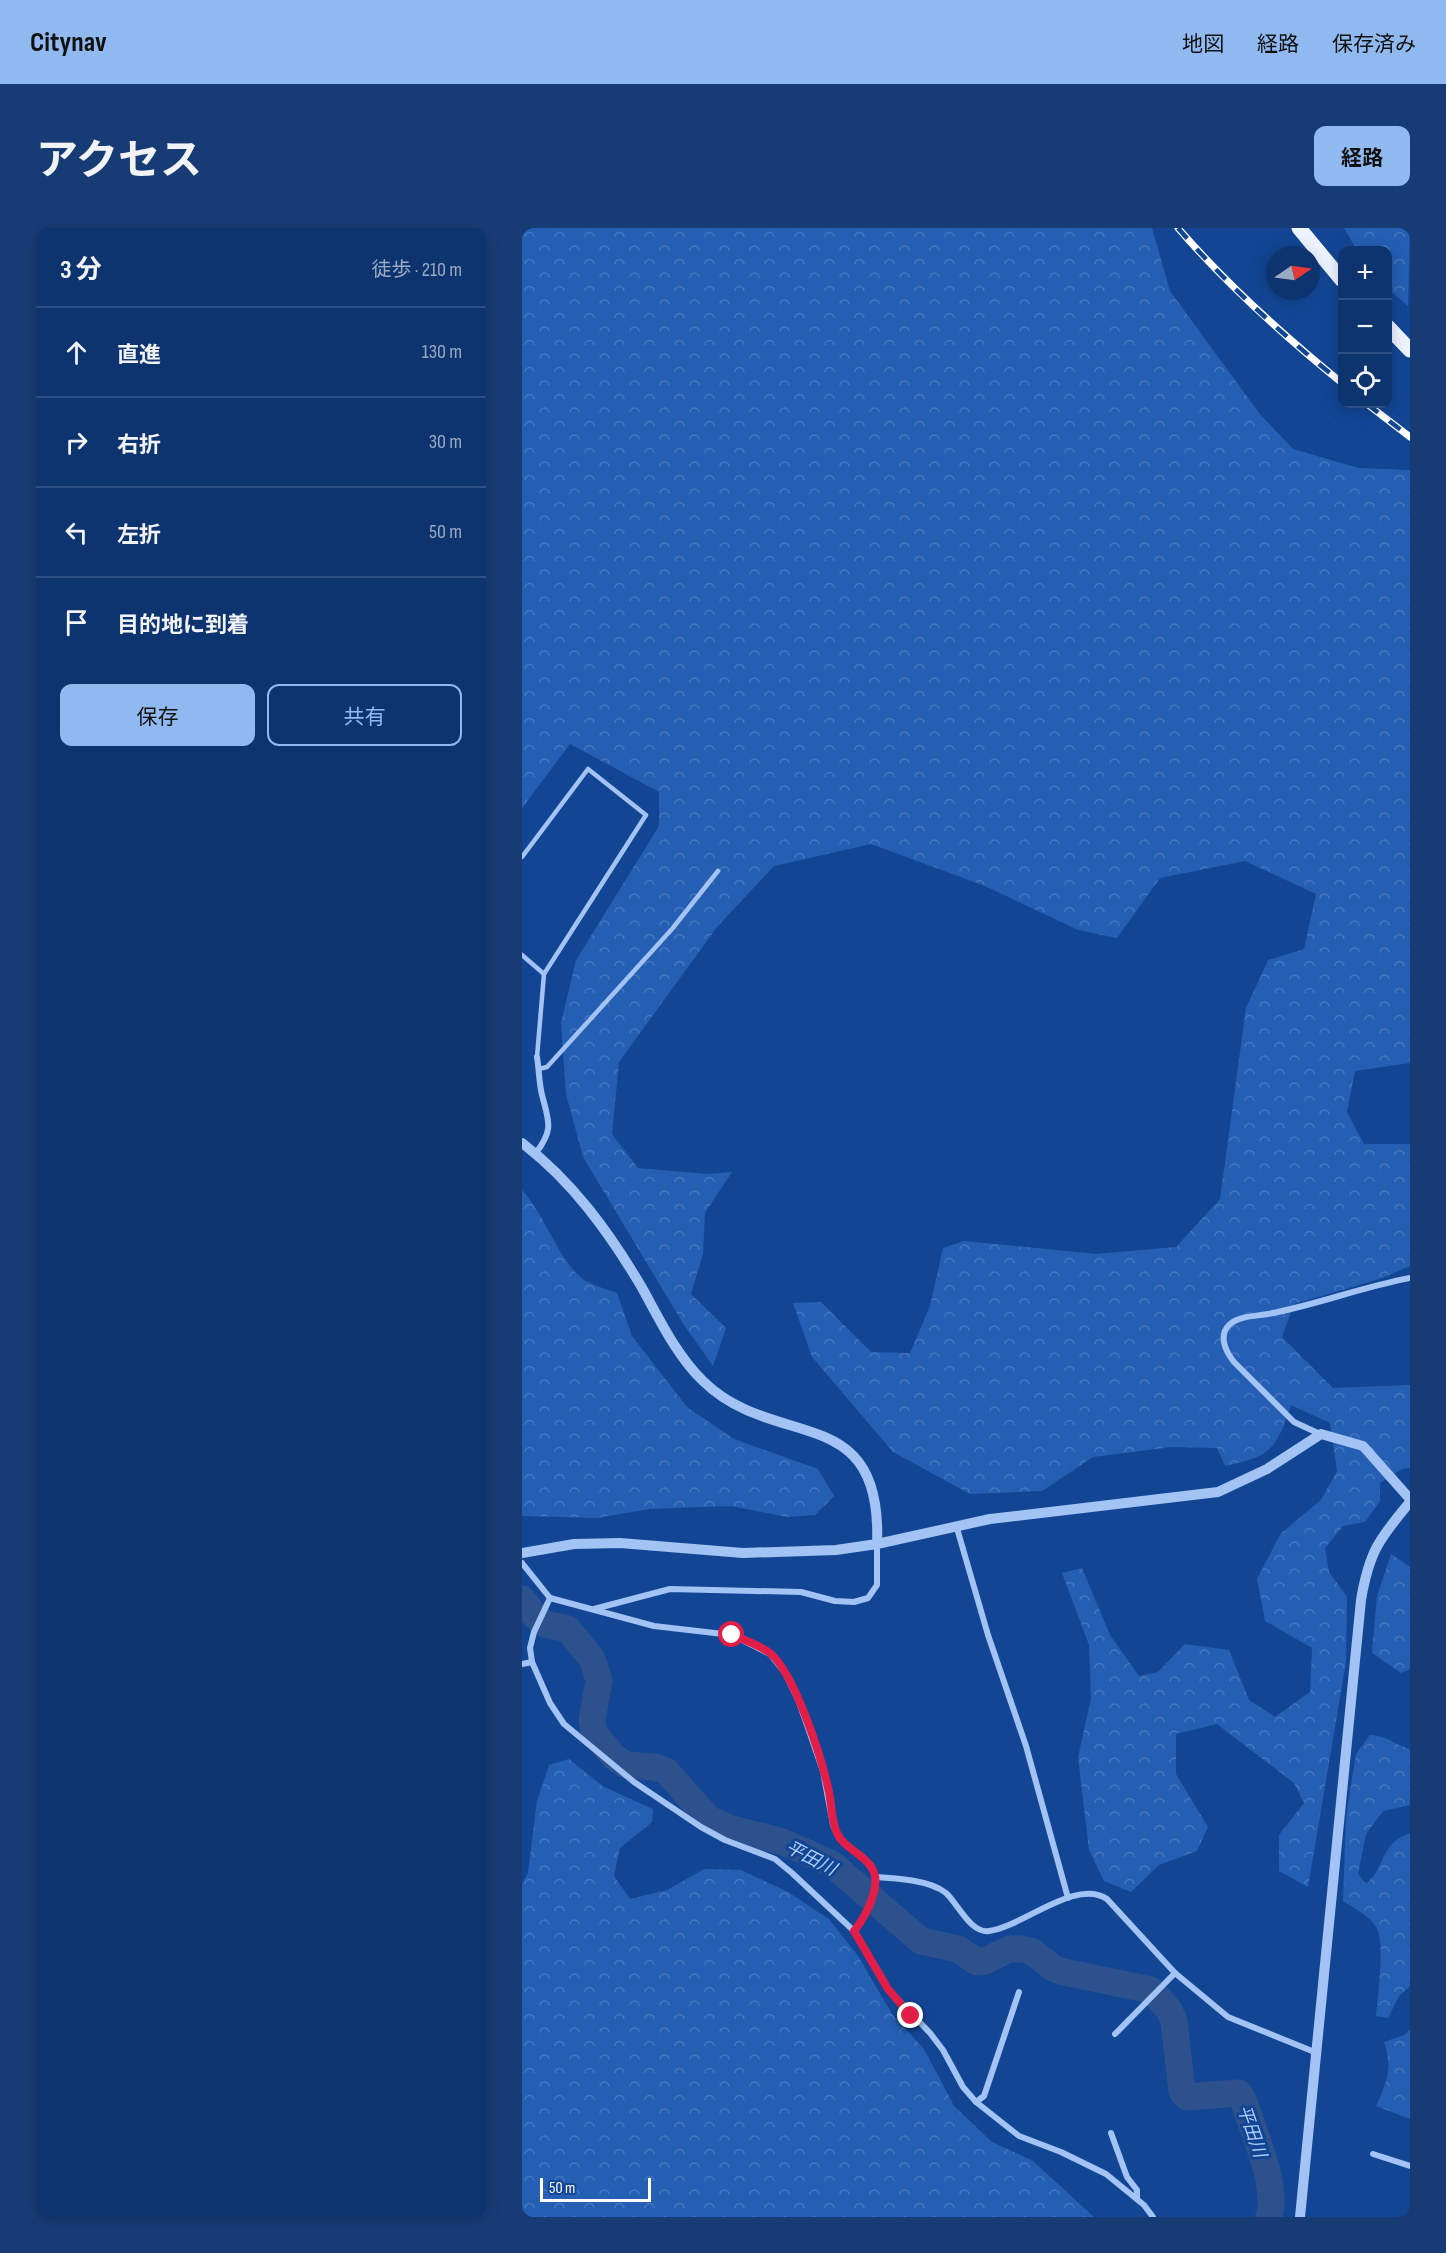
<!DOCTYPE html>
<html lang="ja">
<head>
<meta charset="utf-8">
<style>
	body { margin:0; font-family:"Sofia Sans Condensed","Noto Sans JP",sans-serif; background:#173c75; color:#f1f3f6 }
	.controls { position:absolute; right:18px; top:18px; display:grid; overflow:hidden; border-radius:12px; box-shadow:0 3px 15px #0003 }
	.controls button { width:54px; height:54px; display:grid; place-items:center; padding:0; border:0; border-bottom:2px solid #2e4f83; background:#0e3470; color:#f1f3f6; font:30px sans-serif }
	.compass { position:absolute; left:744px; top:18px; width:54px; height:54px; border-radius:50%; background:#0e3470; box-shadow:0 3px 15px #0003; rotate:77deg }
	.scale { position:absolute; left:18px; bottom:15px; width:111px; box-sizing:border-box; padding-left:6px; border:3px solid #fff; border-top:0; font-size:16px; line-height:21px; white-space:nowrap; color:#fff; -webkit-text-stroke:4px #124695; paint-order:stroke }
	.stop { position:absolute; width:18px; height:18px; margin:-14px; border:4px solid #e11d48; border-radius:50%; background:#fff }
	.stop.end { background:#e11d48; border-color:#fff; box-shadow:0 2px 6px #0008 }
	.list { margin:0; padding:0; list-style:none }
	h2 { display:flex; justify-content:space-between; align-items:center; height:78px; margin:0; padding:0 24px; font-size:26px }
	h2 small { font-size:20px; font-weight:400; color:#9baac3 }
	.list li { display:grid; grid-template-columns:39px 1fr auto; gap:18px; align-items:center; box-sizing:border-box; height:90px; padding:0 24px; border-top:2px solid #2e4f83 }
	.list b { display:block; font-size:22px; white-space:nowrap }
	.list em { font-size:20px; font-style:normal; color:#9baac3 }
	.actions { display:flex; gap:12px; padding:18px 24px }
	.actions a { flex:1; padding:14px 0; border:2px solid #90b9f0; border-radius:12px; text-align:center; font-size:21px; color:#90b9f0 }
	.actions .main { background:#90b9f0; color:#111 }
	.icon { flex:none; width:33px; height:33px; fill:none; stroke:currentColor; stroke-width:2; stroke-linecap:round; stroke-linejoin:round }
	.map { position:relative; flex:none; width:888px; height:1989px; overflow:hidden; border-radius:12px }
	header { display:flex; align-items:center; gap:36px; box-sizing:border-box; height:84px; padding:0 30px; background:#90b9f0; color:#111 }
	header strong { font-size:28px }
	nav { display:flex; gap:33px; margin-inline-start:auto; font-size:21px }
	.intro { display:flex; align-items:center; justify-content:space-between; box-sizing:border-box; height:144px; padding:0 36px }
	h1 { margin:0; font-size:42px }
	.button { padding:15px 27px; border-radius:12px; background:#90b9f0; color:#111; font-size:21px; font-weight:700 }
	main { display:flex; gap:36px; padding:0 36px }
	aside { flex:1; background:#0e3470; border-radius:12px; box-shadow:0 3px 15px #0003 }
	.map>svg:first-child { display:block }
	.forest { fill:url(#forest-crowns) }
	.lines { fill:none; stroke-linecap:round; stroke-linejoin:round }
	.river { stroke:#2c518c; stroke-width:27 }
	.service { stroke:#a2c3f3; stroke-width:4.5 }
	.minor { stroke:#a2c3f3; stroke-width:6 }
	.tertiary { stroke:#a2c3f3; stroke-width:10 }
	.primary { stroke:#edf3ff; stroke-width:15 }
	.rail-casing { stroke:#fff; stroke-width:7 }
	.rail { stroke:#124695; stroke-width:4.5; stroke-dasharray:14; stroke-linecap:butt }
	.route { stroke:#e11d48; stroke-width:8 }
	.labels { text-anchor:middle; stroke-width:6; stroke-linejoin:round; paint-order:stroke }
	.water-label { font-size:18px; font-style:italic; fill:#aecdf9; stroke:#124695 }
</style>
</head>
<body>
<header>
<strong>Citynav</strong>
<nav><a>地図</a><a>経路</a><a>保存済み</a></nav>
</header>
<div class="intro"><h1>アクセス</h1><a class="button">経路</a></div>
<main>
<aside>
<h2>3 分<small>徒歩 · 210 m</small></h2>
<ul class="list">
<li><svg class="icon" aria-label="ahead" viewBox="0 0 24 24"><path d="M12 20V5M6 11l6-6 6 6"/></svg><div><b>直進</b></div><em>130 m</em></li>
<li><svg class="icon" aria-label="right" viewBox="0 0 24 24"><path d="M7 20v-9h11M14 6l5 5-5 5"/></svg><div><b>右折</b></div><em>30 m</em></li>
<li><svg class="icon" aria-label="left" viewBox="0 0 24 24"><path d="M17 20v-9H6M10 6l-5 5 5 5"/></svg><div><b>左折</b></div><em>50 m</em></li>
<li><svg class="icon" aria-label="arrive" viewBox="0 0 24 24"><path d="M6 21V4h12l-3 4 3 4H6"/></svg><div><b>目的地に到着</b></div></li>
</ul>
<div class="actions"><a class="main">保存</a><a>共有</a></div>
</aside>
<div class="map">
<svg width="888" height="1989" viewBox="0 0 888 1989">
	<defs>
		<pattern id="forest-crowns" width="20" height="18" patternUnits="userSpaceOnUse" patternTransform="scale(1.5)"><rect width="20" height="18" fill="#245fb4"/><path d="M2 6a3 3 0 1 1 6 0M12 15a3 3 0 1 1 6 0" fill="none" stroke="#4577bf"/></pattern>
	</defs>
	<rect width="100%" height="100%" fill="#124695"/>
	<!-- forest -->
	<g class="forest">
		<path d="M0,0H630L648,63L737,185L771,221L836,240L888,242V835L833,843L825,884L842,916H888V1038L861,1050L772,1076L760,1109L811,1160L888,1157V1240L880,1241L858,1255V1273L843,1294L821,1298L803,1320L807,1344L825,1369L824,1434L786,1659L757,1643V1607L782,1575L772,1555L695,1496L654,1506V1546L686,1599L675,1623L637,1637L609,1664L582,1653L567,1622L556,1529L569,1471L567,1417L540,1345L560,1340L588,1407L617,1448L636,1444L663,1416L707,1422L727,1472L753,1489L788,1464L790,1420L743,1393L735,1351L759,1305L799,1272L815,1243L808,1195L769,1177C754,1222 749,1228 703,1238L695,1220L650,1219L571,1229L520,1263L448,1266L371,1224L290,1129L271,1075L299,1074L349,1124L388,1125L408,1078L421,1020L442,1013L574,1026L654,1019L698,971L724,780L746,732L782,721L794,666L723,633L638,650L595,710L556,702L463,658L349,616L252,638L195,699L97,834L90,906L116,940L185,946L210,944L183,985L181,1026L169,1066L204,1100L191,1138L162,1097L61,929L44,866L39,795L54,732L137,598V564L48,516L0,580Z"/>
		<path d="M822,0H888L886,78L866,61V22H835Z"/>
		<path d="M0,962C24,989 33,1024 57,1048C65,1056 84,1061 95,1065L110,1108L165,1179L212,1211L296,1241L312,1268L293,1287L265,1289L209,1278L128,1281L75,1290L0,1288Z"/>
		<path d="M869,1326L888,1339V1441L879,1445L850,1425L855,1368Z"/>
		<path d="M848,1507C870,1509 870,1516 888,1521V1577L861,1583L844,1606L836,1646L844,1656C865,1638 856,1617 888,1605V1758L877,1768L866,1790L854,1788C856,1771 862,1718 856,1703C851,1689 833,1681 821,1673L824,1589L834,1526Z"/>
		<path d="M47,1531L82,1559L131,1581L130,1594L98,1620L92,1648L108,1671L145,1662L182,1641L219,1642L266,1664L307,1691L336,1728L370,1786L402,1821L432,1878L470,1914L511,1933L572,1989H0V1656L6,1645L15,1573L27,1537Z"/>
		<path d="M888,1802V1891L854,1878C865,1854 871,1839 862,1814L882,1807Z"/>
	</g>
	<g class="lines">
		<!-- river -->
		<path class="river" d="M0,1371L12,1387L23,1396L46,1401L70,1431L77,1452L70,1492L72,1505L92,1529L104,1537L133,1539L144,1543L187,1591L207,1600L261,1614L310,1636L399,1713L436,1721L455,1734L463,1733L487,1721H500L511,1724L531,1740L542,1744L629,1762L647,1782L652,1793L660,1864L665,1869L717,1865L722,1874C732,1906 756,1957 747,1989"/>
		<!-- service -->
		<g class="service">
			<path d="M0,629L66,541L124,587L22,746L15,829"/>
			<path d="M0,727L22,746"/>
			<path d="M17,841L25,839L150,701L196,643"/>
		</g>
		<!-- minor -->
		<g class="minor">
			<path d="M14,925C32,901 27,894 20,867C17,855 17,841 15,829"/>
			<path d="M798,1206L772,1194L712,1134C704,1124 696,1108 707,1097C716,1088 734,1088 746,1086C794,1077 840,1059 888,1050"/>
			<path d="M434,1297L466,1407L504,1518L546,1670"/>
			<path d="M0,1335L28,1370L132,1398L210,1407L248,1426L263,1445L277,1474L301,1543L311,1597L317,1610L349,1637L353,1649C373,1650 408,1652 424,1665C436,1676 449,1706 467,1703C502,1698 554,1650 585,1671L653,1745L706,1789L795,1825"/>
			<path d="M28,1370L12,1404L8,1420L10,1434L28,1475L42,1496L112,1554L179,1599L203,1612L253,1631L270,1645L332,1703L366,1761L408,1805L421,1822L441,1859L454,1874L497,1908L539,1924L584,1946L622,1977L631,1989"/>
			<path d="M72,1381L148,1361L279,1364L313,1373L332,1374L346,1370L355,1357V1316"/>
			<path d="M0,1436L10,1434"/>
			<path d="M332,1703C343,1690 355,1666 353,1649"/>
			<path d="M593,1806L653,1745"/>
			<path d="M454,1874L462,1868L497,1764"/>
			<path d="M589,1905L605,1949L615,1962V1971"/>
			<path d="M851,1926L888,1938"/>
		</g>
		<!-- tertiary -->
		<g class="tertiary">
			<path d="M0,915C50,953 87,1004 119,1058C137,1090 154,1127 181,1153C253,1224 361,1171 355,1316"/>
			<path d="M0,1325L52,1316L98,1315L221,1325L314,1322L355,1316L468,1291L696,1264L745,1241L799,1206L841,1218L888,1271"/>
			<path d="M778,1989L839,1372C847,1324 857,1311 888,1274"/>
		</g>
		<!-- primary -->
		<g class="primary">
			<path d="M777,0L820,52"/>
			<path d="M866,99L888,122"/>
		</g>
		<defs>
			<g id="rail">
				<path d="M656,0C706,58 761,107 820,155"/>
				<path d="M845,176L888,209"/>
			</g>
		</defs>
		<!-- rail casing -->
		<use href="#rail" class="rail-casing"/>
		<!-- rail -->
		<use href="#rail" class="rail"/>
	</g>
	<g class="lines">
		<!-- route -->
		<path class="route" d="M210,1407C223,1412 237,1417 248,1425C273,1446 300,1531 307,1564C310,1578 309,1592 315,1605C323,1623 348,1627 353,1648C356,1665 342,1691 332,1703L366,1761L389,1788"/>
	</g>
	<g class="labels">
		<!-- water labels -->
		<g class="water-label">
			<text transform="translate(289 1630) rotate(27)" y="6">平田川</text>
			<text transform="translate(730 1903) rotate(71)" y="6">平田川</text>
		</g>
	</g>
</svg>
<div class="controls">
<button>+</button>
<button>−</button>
<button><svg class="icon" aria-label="locate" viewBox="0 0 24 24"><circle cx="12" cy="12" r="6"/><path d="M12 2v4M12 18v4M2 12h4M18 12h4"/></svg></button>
</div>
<svg class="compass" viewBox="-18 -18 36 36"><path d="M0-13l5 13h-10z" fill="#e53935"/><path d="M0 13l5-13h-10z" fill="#9baac3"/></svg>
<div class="scale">50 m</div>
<div class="stop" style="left:210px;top:1407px"></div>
<div class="stop end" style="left:389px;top:1788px"></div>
</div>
</main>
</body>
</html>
